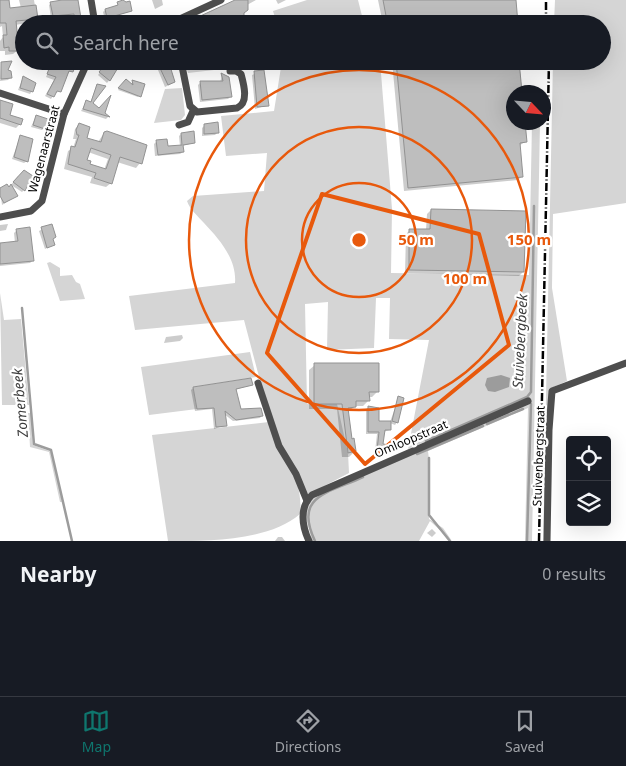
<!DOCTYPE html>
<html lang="en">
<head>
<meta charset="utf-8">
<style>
	body { margin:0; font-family:"Noto Sans",sans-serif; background:#20242c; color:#f1f3f6 }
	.controls { position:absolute; right:15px; bottom:15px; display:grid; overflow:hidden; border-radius:5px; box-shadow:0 5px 20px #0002 }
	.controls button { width:45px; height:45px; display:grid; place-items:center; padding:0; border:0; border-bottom:1px solid #363941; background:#171b24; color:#f1f3f6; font:25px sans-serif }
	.compass { position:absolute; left:506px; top:85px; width:45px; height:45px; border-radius:50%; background:#171b24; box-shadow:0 5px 20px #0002; rotate:116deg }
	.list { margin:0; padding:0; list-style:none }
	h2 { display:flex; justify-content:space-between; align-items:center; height:65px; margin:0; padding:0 20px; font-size:21px }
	h2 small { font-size:16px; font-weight:400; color:#9ea1a6 }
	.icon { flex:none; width:28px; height:28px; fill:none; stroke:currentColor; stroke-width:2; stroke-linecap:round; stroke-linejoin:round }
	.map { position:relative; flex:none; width:626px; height:541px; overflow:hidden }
	.search { position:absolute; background:#171b24; box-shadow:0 5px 20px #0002; left:15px; right:15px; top:15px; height:55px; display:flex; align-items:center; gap:12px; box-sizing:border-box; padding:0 18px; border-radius:28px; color:#9ea1a6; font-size:19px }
	.sheet { height:155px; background:#171b24 }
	nav { display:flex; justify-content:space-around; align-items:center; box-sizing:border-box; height:70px; border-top:1px solid #363941; background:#171b24; font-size:14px; color:#9ea1a6 }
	nav a { display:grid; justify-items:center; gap:2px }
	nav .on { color:#0f766e }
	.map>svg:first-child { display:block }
	.green { fill:#d5d5d5 }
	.water { fill:#9c9c9c }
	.shadow { fill:#0003; fill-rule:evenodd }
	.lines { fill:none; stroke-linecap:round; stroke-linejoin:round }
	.stream { stroke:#9c9c9c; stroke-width:2.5 }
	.building { fill:#bebebe; stroke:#929292; fill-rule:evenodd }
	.street { stroke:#4e4e4e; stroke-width:7 }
	.rail { stroke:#000; stroke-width:2.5; stroke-dasharray:8 2.5 1 2.5; stroke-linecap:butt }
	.marked { fill:none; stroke:#e8590c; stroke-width:4; stroke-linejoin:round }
	.ring { fill:none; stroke:#e8590c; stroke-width:2.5 }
	.labels { text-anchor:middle; stroke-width:4.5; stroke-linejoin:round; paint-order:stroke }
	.street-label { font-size:12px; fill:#000; stroke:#fff }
	.water-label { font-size:14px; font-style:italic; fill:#3d3d3d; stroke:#fff }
	.centre { fill:#e8590c; stroke:#fff; stroke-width:2.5 }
	.ring-label { font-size:15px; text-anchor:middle; font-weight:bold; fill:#e8590c; stroke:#fff; stroke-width:4.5; stroke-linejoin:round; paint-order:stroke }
</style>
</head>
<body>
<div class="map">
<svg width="626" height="541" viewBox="0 0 626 541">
	<rect width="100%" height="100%" fill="#fff"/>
	<!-- green -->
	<g class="green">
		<path d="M307,0H358L364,24H277L273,11Z"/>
		<path d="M555,0H626V203L553,214L552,288L567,381L549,389L545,541H543L553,61H602V24H554Z"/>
		<path d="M184,61H213L214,70L188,73Z"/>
		<path d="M282,61H380L392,209L391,273L529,275L532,123H540L532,541H525L528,408L428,451L430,468L429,519L443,528L452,541L430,521L419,541H312L305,513L312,499L529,398L408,449L429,340L389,339L390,298H376L374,348L327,350L328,302L305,304L307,404H337L348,453L349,473L309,494L305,493L282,448L258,373L244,320L135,330L129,296L235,283C237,259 219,239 204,223C198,216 190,210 187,201L193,196L264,191L267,153L226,156L221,116L274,111Z"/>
		<path d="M182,88L185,115L181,120L154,123L165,89Z"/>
		<path d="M50,262L60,268V276L72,275L76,282L80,284L85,299L60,301L47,263Z"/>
		<path d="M0,293L4,320L21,319L29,405H2Z"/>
		<path d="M250,352L256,377L193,387L197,409L149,415L141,367Z"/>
		<path d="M28,413H31L33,445L52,452L62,502H60L49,452L30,447Z"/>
		<path d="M269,422C283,451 304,481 300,514C269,541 208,541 168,541L152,435Z"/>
	</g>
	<!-- water -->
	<path class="water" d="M501,375L510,378L509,387L495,392L488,391L485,385L487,378Z"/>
	<!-- shadow -->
	<g class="shadow">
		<path d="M0,0H8L9,10L21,8L19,0H34L37,18L33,22L15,25L18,50L13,54L5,55V51H0V41L3,37L2,26L0,27Z"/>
		<path d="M77,0L81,24H73V16L51,18L49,5L51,3Z"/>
		<path d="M152,0H162L163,5L155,9Z"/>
		<path d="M237,0H256L247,5L243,13V24H247H226L224,17L212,22L213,24H195L197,19Z"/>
		<path d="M276,0H286L278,4Z"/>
		<path d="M378,0H514L516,24H383Z"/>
		<path d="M105,10L131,11L105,20L103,12Z"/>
		<path d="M53,61L72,71L67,73L51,90L58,93H55L51,99L45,96L54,80L46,77Z"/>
		<path d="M109,61L115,73L107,83L98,75Z"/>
		<path d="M129,61H138L139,63L130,67Z"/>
		<path d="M217,61H229L218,64Z"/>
		<path d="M260,61H268L269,66L263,69L268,105L255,109L252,75L261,71Z"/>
		<path d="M392,61H519L522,92H514V122L526,141L519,146L522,176L518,180L404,191Z"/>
		<path d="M1,64L11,77L8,80L0,81Z"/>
		<path d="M160,67L174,82L171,84L165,87L158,70Z"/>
		<path d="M222,75L231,96L228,99L200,102L198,85L200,83H220Z"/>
		<path d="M23,78L32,91L30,94L18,90Z"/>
		<path d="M126,81L130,84L133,82L139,96L138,97L118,90Z"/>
		<path d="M97,85L92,103L108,117L106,119L81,111L86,102L90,103Z"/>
		<path d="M0,101L8,116L20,124L16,128L0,123Z"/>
		<path d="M36,116L44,128L42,130L31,127Z"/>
		<path d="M79,124L85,139L98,142L104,133L140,163L136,168L117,162L111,183L106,187L90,183L92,177L64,169L68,151L73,148L76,139H73L75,129ZM88,152L108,159L104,170L88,165L85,160Z"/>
		<path d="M205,125L218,132L215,135L202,136V128Z"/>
		<path d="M181,134L194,143L182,146L183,152L180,154L155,156L154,144L156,142L167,148L180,146L179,136Z"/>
		<path d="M20,137L27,161L24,163L12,159Z"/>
		<path d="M18,176L24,190L22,192L11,185Z"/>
		<path d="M0,190L16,196L2,205Z"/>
		<path d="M431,210L523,272L519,276L405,273L406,234L410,230H426L427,214Z"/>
		<path d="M8,224L6,230L0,231V225Z"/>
		<path d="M51,225L53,245L45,249L39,231Z"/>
		<path d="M17,230L33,260L30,263L0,266V244L15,243L14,233Z"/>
		<path d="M182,335L183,338L180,341L164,343L166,337Z"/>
		<path d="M315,365L378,391L372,397H368V401L363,406H355L347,413L351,440L355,451L349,457H342L337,409H309V370Z"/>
		<path d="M251,385L235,390L240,410L262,415L260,418L233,421L224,414L226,425L214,429L212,409L195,411L191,390L193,388Z"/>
		<path d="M399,397L397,422L395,425L390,423V430L383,432L382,445L388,450L385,453L375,452L377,434H366V409L369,407L378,422H390Z"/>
		<path d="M432,529L436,533L432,537L427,533Z"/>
		<path d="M278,537H282L285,541H275Z"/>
	</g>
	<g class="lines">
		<!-- stream -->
		<g class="stream">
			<path d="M22,308L34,444L51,450L72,541"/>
			<path d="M487,424L523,409"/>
			<path d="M426,441L527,397L531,392L534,206"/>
			<path d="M417,454L483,426"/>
			<path d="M429,458V515L450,541"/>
			<path d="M315,541C293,495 329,493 363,477"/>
			<path d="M527,541L531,404"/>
		</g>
	</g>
	<!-- building -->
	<g class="building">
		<path d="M0,0H9L10,8L36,5L38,19L16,21L19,51H9V47L4,48L3,35H7L6,23H0Z"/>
		<path d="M62,0H78L82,24H75L74,14L53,16L50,2Z"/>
		<path d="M123,0L126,2L130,1L132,11L107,18L105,9L118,5L117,2Z"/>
		<path d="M235,0H248V10L244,13V24H229L226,16L213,21L215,24H198L196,18Z"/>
		<path d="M383,0H516L518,24H393L392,21H387Z"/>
		<path d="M12,61L8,70L11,71L12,78L1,79V62Z"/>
		<path d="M52,61H77L73,72L69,71L61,92L57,91L54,97L47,94L56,77L47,74Z"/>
		<path d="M108,61H113L119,66L110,81L99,72Z"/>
		<path d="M396,61H519L522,92H514V122H525L527,142L520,143L523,177L408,188Z"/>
		<path d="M169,63L175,82L168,85L159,66Z"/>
		<path d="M264,70L269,106L257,107L254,71Z"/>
		<path d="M221,73L229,77L232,97L202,100L200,81H223Z"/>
		<path d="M23,76L36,83L33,92L20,88Z"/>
		<path d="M126,79L133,85L132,80L145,84L141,97L118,88Z"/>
		<path d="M97,84L106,86L93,103L99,108L111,95L105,113L110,117L83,109L86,100L91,102Z"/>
		<path d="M0,100L13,104L10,115L23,119L21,125L0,118Z"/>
		<path d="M36,115L48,119L45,129L33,125Z"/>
		<path d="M218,122L219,133L204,134V124Z"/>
		<path d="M79,123L90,127L87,138L101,142L104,132L107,131L147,145L142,164L120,157L112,184L94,178L96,173L68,164L71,146L75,147L79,135H77L76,130ZM91,148L111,155L106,169L90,164L91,161L87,160Z"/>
		<path d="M194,131L195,143L183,145L184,152L158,155L156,140L167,139L168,146L182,145L181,133Z"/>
		<path d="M20,135L33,139L28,162L14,157Z"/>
		<path d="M24,170L33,176L25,191L13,182Z"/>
		<path d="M7,184L9,187L11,184L18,196L4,203L0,196V188Z"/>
		<path d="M431,209L526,211L524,272L409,270V229H430Z"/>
		<path d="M52,224L56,237L53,239L55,245L47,248L41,227Z"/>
		<path d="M30,227L34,261L0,264V243L18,241L16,229Z"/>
		<path d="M314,363H379V392H369L370,401H356V407L348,408L352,439L354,438L356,451L348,453L342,404H314Z"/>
		<path d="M251,378L253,385L236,389L241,409L261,408L263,416L236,420L225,411L227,426L216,427L214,408L197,409L193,387Z"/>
		<path d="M398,396L404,398L398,423L392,421Z"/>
		<path d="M368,406L379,408V421H391V430H385L383,444L390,445L389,451L377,450L379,432H368Z"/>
	</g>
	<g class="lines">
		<!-- street -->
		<g class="street">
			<path d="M91,0L95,24"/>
			<path d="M169,24L221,0"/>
			<path d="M181,61L190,106L197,112L237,108C249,103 244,85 241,74L236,71H230"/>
			<path d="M0,93L64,114"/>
			<path d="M179,125L188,122L193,111"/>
			<path d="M0,217L31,211L42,201L64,114L88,61"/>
			<path d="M258,383L279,446L296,474L307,501"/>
			<path d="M309,541C302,526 299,507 312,495L528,401"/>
			<path d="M547,541L549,430L552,391L626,363"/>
		</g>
		<!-- rail -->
		<g class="rail">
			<path d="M546,24V0"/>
			<path d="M539,541L549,61"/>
		</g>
	</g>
	<!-- marked area -->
	<path class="marked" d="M322,194L479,234L509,345L365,464L267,353Z"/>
	<!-- distance rings -->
	<g class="ring">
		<circle cx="359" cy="240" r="57"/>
		<circle cx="359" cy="240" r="113"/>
		<circle cx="359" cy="240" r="170"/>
	</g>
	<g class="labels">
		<!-- street labels -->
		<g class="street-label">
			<text transform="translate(44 149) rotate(-75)" y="4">Wagenaarstraat</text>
			<text transform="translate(411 439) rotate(-23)" y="4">Omloopstraat</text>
			<text transform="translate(539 456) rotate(-88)" y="4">Stuivenbergstraat</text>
		</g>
		<!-- water labels -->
		<g class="water-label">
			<text transform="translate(520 341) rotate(-87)" y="5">Stuivebergbeek</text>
			<text transform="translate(20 403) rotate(-95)" y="5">Zomerbeek</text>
		</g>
	</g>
	<circle cx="359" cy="240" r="8" class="centre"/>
	<g class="ring-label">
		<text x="416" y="245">50 m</text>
		<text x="529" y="245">150 m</text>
		<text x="465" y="284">100 m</text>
	</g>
</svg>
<div class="controls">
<button><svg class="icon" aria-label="locate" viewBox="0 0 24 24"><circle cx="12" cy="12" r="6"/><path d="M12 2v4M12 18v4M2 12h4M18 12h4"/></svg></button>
<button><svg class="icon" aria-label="layers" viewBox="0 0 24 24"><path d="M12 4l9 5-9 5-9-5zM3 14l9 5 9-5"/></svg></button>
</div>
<svg class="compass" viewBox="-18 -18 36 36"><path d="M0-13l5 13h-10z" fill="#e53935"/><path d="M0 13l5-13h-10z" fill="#9ea1a6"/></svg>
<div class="search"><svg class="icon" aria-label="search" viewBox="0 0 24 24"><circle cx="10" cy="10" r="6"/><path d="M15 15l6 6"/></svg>Search here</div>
</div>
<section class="sheet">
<h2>Nearby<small>0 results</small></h2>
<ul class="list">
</ul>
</section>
<nav>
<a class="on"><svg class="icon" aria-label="map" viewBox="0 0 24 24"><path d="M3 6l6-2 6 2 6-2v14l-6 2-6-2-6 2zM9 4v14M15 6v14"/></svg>Map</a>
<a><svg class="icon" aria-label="directions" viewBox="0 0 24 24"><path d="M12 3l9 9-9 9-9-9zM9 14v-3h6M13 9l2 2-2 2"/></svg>Directions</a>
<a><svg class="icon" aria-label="saved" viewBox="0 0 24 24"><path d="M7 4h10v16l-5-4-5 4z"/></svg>Saved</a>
</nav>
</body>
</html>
